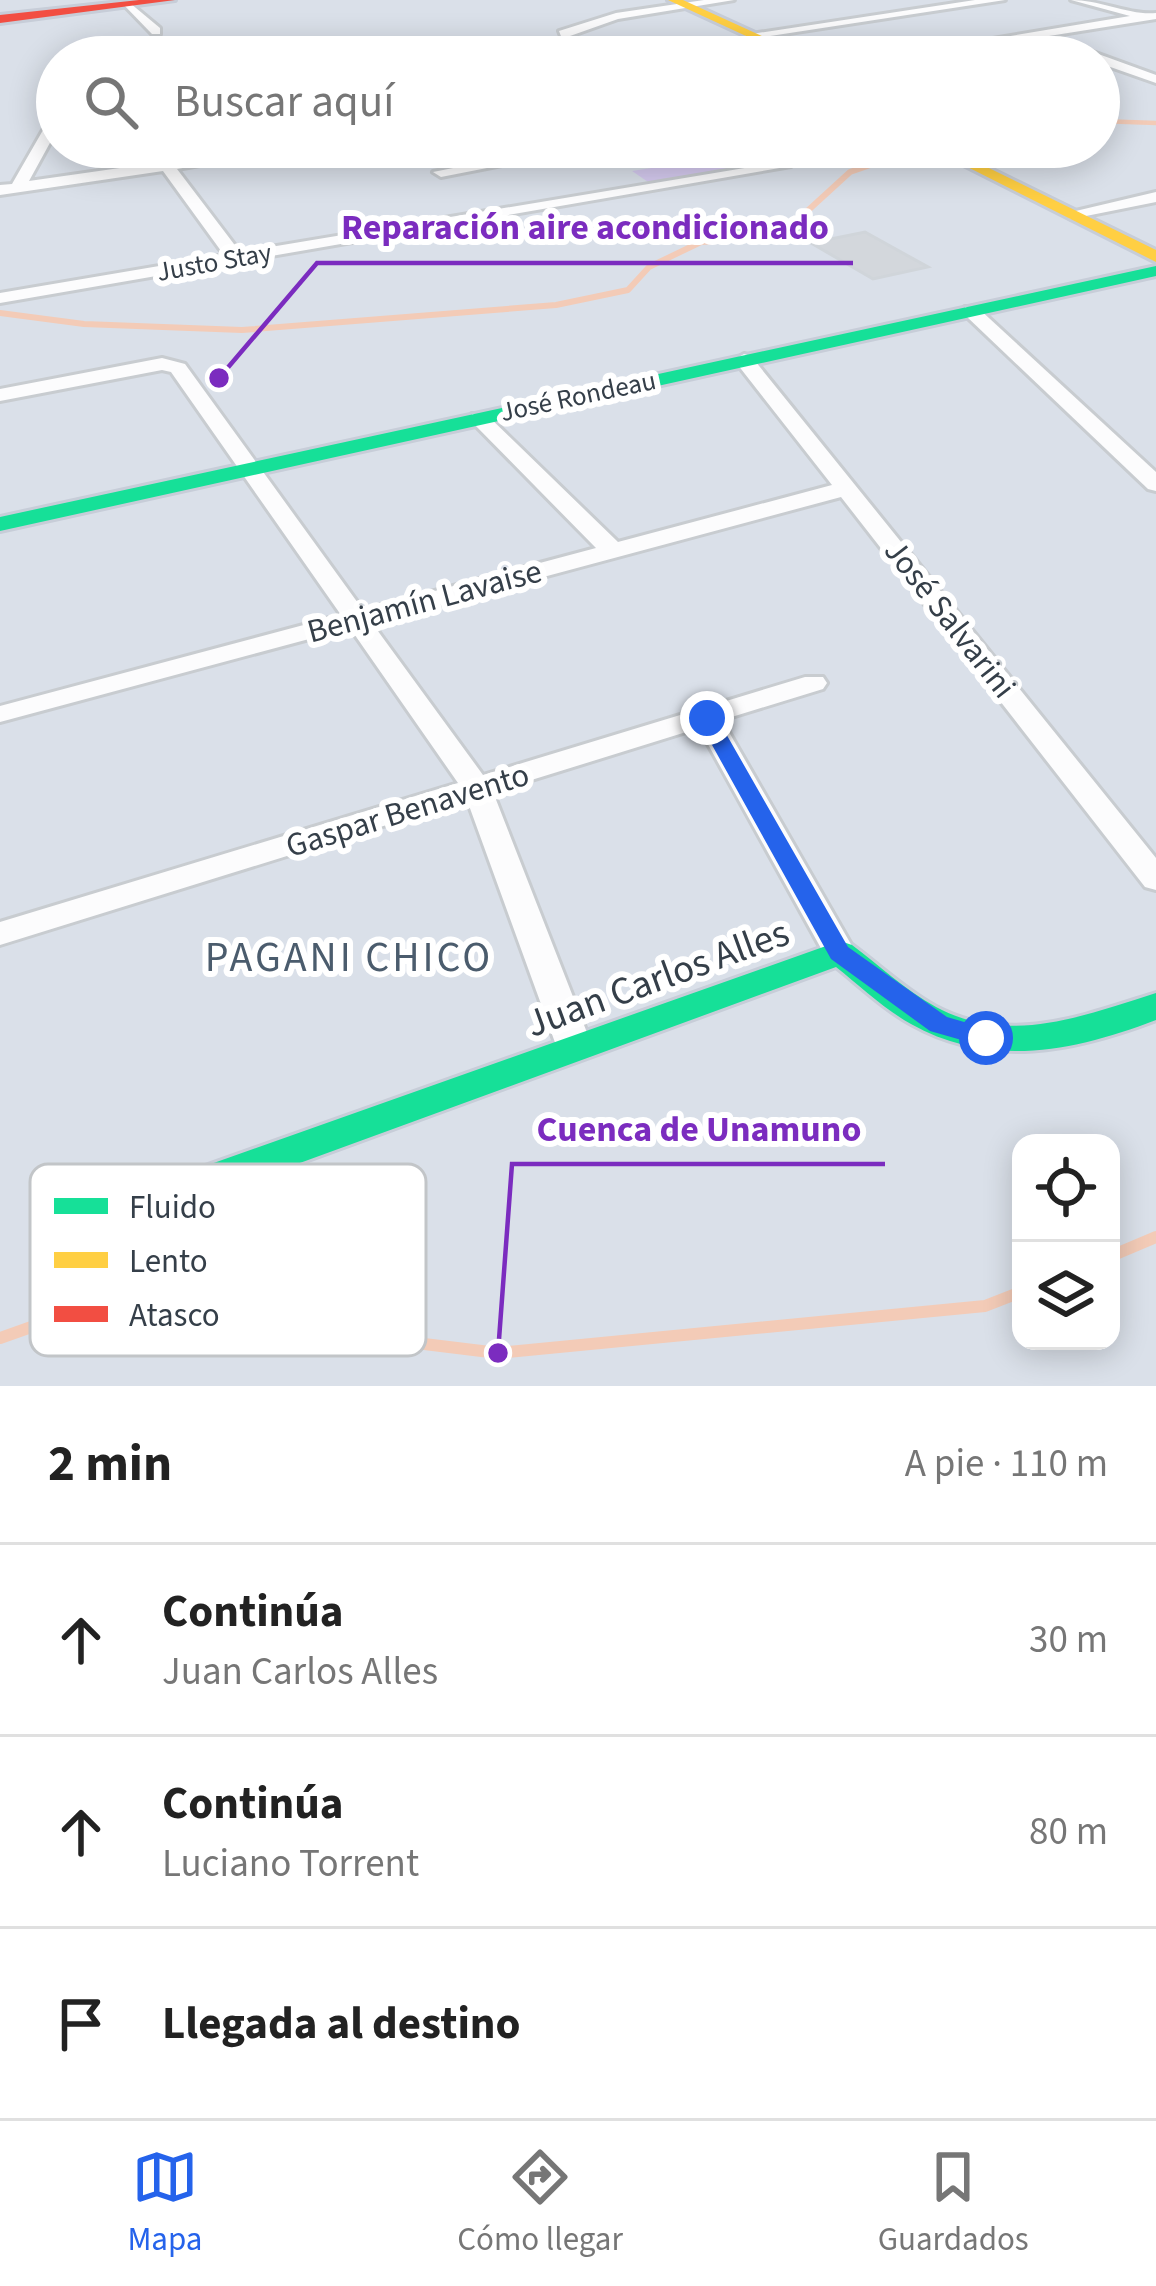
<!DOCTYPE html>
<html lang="es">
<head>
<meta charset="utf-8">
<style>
	body { margin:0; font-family:"Source Sans 3",sans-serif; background:#f2f2f2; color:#222 }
	.controls { position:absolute; right:36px; bottom:36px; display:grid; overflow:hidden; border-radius:24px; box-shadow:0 6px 30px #0003 }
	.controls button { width:108px; height:108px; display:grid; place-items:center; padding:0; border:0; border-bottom:3px solid #e0e0e0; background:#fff; color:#222; font:60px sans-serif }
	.stop { position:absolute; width:36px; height:36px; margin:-27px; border:9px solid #2563eb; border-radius:50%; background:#fff }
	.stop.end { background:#2563eb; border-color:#fff; box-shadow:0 3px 12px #0008 }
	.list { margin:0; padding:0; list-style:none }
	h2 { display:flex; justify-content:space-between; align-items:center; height:156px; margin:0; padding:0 48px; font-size:51px }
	h2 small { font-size:39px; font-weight:400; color:#767676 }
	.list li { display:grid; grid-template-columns:78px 1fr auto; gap:36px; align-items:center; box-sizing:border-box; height:192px; padding:0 48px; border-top:3px solid #e0e0e0 }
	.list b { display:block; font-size:45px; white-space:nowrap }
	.list p { margin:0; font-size:39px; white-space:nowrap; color:#767676 }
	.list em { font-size:39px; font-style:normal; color:#767676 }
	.icon { flex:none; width:66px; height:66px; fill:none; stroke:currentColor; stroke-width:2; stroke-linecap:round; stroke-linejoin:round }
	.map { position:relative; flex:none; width:1156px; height:1386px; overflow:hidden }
	.search { position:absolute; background:#fff; box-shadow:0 6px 30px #0003; left:36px; right:36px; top:36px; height:132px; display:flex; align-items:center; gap:30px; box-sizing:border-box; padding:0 42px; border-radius:66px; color:#767676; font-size:45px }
	.sheet { height:732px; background:#fff }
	nav { display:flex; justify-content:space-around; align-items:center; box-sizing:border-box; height:168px; border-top:3px solid #e0e0e0; background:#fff; font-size:33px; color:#767676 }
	nav a { display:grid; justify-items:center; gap:6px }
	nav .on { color:#2563eb }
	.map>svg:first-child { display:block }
	.residential { fill:#dae0e9; fill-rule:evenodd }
	.green { fill:#d5caef }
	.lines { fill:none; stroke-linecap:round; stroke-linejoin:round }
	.stream-far2 { stroke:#f3cbb7; stroke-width:4.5 }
	.stream-far1 { stroke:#f3cbb7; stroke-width:6 }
	.stream { stroke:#f3cbb7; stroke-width:12 }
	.building { fill:#d3d7dc; stroke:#d0d5da; stroke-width:3 }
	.street-casing { stroke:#c8ccd0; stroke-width:6 }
	.fast-casing { stroke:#c7cdd8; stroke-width:6 }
	.slow-casing { stroke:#c7cdd8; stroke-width:6 }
	.jam-casing { stroke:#c7cdd8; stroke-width:6 }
	.street { fill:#fcfcfd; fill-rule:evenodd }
	.fast { fill:#16e098; fill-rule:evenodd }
	.slow { fill:#ffcf43; fill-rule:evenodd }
	.jam { fill:#f24e42; fill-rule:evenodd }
	.route { fill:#2563eb }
	.labels { text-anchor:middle; stroke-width:12; stroke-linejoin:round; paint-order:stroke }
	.far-street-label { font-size:27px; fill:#353f49; stroke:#fff }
	.street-label { font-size:33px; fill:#353f49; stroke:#fff }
	.near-street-label { font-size:39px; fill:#353f49; stroke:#fff }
	.near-neighbourhood-label { font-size:42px; letter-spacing:3px; fill:#4b5c6d; stroke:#fff }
	.key { fill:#fff; stroke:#c2c5c8; stroke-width:3 }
	.key-label { font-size:33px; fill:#353f49 }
	.leader { fill:none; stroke:#7b2cbf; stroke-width:4.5 }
	.callout-dot { fill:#7b2cbf; stroke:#fff; stroke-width:4.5 }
	.callout-label { font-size:36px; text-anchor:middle; font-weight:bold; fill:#7b2cbf; stroke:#fff; stroke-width:12; stroke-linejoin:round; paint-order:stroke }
</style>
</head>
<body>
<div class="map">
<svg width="1156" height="1386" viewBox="0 0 1156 1386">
	<rect width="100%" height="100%" fill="#eaeef2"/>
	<!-- residential -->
	<path class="residential" d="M0,0H1156V1386H0ZM57,57H1099V147H57ZM1021,1143H1111V1341H1021Z"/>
	<!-- green -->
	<path class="green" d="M748,153L772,167L654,186L632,171Z"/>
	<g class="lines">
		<!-- stream-far2 -->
		<g class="stream-far2">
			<path d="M625,43L729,57"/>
			<path d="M1099,121L1156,123"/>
			<path d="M906,153L923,147"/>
		</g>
		<!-- stream-far1 -->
		<path class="stream-far1" d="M0,313L84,324L242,330L556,305L628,290L649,267L701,242L780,236L850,172L914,150"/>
		<!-- stream -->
		<g class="stream">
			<path d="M1111,1256L1156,1237"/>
			<path d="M0,1338L96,1304L498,1353L985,1306L1021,1292"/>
		</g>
	</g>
	<!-- building -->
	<path class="building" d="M865,232L928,267L873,279L811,243Z"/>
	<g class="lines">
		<defs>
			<g id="street">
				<path d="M704,0H734L618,19L570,36L578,47L572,51L486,57L564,44L559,31L616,13Z"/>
				<path d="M975,0H1005L751,39L745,35Z"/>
				<path d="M1071,0C1101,0 1132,16 1156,13V19L1049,36L1156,75V83L1099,63V57H1082L1033,39L915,57H885L1130,16Z"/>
				<path d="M122,3H130L160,28V34H152Z"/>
				<path d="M57,114V130L29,181L266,147H303L177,169L240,252L769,164L744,147H761L791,166L0,303V293L224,255L163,171L0,195V185L12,184L50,118Z"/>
				<path d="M560,147H593L441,177L433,172Z"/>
				<path d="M1156,192V202L1071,219L1063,214Z"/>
				<path d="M965,307H977L1156,472V491L1148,489L965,315Z"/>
				<path d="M744,354L751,356L1156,858V890L1145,887L841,497L372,623L483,775L805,677H823L827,683L823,689L722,720L856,953L852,961L840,965L828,961L699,728L493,792L593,1048L587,1057L575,1061L563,1057L557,1048L467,800L0,945V922L458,783L350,628L0,722V706L341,615L171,372L162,370L0,401V389L162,358L185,364L363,610L596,548L472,422V414H486L618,542L832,485L734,360Z"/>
			</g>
			<g id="fast">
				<path d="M1156,266V276L0,531V517Z"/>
				<path d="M840,941L852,945C879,965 905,990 936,1007C1009,1046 1083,1016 1156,993V1020C1075,1051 991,1069 911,1024C884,1009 860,986 836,967L174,1209L160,1204L155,1193L160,1182Z"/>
			</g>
			<g id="slow">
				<path d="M668,0H683L808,57H792Z"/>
				<path d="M928,147H946L1156,250V262Z"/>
			</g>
			<path id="jam" d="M139,0H175L0,23V15Z"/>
		</defs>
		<!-- street casing -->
		<use href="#street" class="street-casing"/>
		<!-- fast casing -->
		<use href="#fast" class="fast-casing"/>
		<!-- slow casing -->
		<use href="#slow" class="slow-casing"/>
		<!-- jam casing -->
		<use href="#jam" class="jam-casing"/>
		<!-- street -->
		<use href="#street" class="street"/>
		<!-- fast -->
		<use href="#fast" class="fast"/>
		<!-- slow -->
		<use href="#slow" class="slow"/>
		<!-- jam -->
		<use href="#jam" class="jam"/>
	</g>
	<!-- route -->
	<path class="route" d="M700,713L717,718L848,947L947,1017L995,1031L999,1038L995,1044L986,1047L930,1031L831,959L697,718Z"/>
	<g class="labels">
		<!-- far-street labels -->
		<g class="far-street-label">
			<text transform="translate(214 262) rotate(-10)" y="9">Justo Stay</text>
			<text transform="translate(578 396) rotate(-12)" y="9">José Rondeau</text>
		</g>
		<!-- street labels -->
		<g class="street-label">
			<text transform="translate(424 600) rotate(-15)" y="12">Benjamín Lavaise</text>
			<text transform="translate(951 618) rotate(52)" y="12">José Salvarini</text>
			<text transform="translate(407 809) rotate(-17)" y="12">Gaspar Benavento</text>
		</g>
		<!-- near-street labels -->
		<g class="near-street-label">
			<text transform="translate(657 977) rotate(-20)" y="14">Juan Carlos Alles</text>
		</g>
		<!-- near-neighbourhood labels -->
		<g class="near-neighbourhood-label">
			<text x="349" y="971">PAGANI CHICO</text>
		</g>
	</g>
	<!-- legend -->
	<rect x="30" y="1164" width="396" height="192" rx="18" class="key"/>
	<rect x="54" y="1198" width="54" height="16" fill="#16e098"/>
	<rect x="54" y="1252" width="54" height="16" fill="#ffcf43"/>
	<rect x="54" y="1306" width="54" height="16" fill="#f24e42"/>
	<g class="key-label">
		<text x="129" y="1218">Fluido</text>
		<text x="129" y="1272">Lento</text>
		<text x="129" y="1326">Atasco</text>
	</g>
	<!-- callouts -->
	<path class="leader" d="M219 378L317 263H853M498 1353L512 1164H885"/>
	<g class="callout-dot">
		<circle cx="219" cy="378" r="12"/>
		<circle cx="498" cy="1353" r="12"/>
	</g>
	<g class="callout-label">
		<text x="585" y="239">Reparación aire acondicionado</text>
		<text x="699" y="1141">Cuenca de Unamuno</text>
	</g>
</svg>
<div class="controls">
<button><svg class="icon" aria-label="locate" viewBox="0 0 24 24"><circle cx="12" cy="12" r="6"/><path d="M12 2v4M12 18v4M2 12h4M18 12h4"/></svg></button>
<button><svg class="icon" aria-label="layers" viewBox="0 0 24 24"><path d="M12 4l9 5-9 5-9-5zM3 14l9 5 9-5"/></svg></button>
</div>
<div class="stop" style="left:986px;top:1038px"></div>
<div class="stop end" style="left:707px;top:718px"></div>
<div class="search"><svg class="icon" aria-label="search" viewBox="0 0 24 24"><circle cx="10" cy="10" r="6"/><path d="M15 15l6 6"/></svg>Buscar aquí</div>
</div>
<section class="sheet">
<h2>2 min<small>A pie · 110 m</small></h2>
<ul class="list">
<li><svg class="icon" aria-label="ahead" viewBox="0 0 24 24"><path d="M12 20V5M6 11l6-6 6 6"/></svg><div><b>Continúa</b><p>Juan Carlos Alles</p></div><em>30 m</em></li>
<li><svg class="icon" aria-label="ahead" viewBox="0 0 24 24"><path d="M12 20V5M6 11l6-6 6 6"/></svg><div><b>Continúa</b><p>Luciano Torrent</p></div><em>80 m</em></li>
<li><svg class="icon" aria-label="arrive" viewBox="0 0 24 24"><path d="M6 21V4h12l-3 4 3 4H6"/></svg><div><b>Llegada al destino</b></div></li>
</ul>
</section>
<nav>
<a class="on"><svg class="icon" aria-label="map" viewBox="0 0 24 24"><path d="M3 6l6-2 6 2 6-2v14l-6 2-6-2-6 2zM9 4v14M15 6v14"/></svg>Mapa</a>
<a><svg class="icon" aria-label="directions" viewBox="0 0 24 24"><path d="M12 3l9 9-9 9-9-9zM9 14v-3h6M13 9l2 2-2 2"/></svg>Cómo llegar</a>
<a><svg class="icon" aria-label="saved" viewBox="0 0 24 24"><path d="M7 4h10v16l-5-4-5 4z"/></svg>Guardados</a>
</nav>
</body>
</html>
